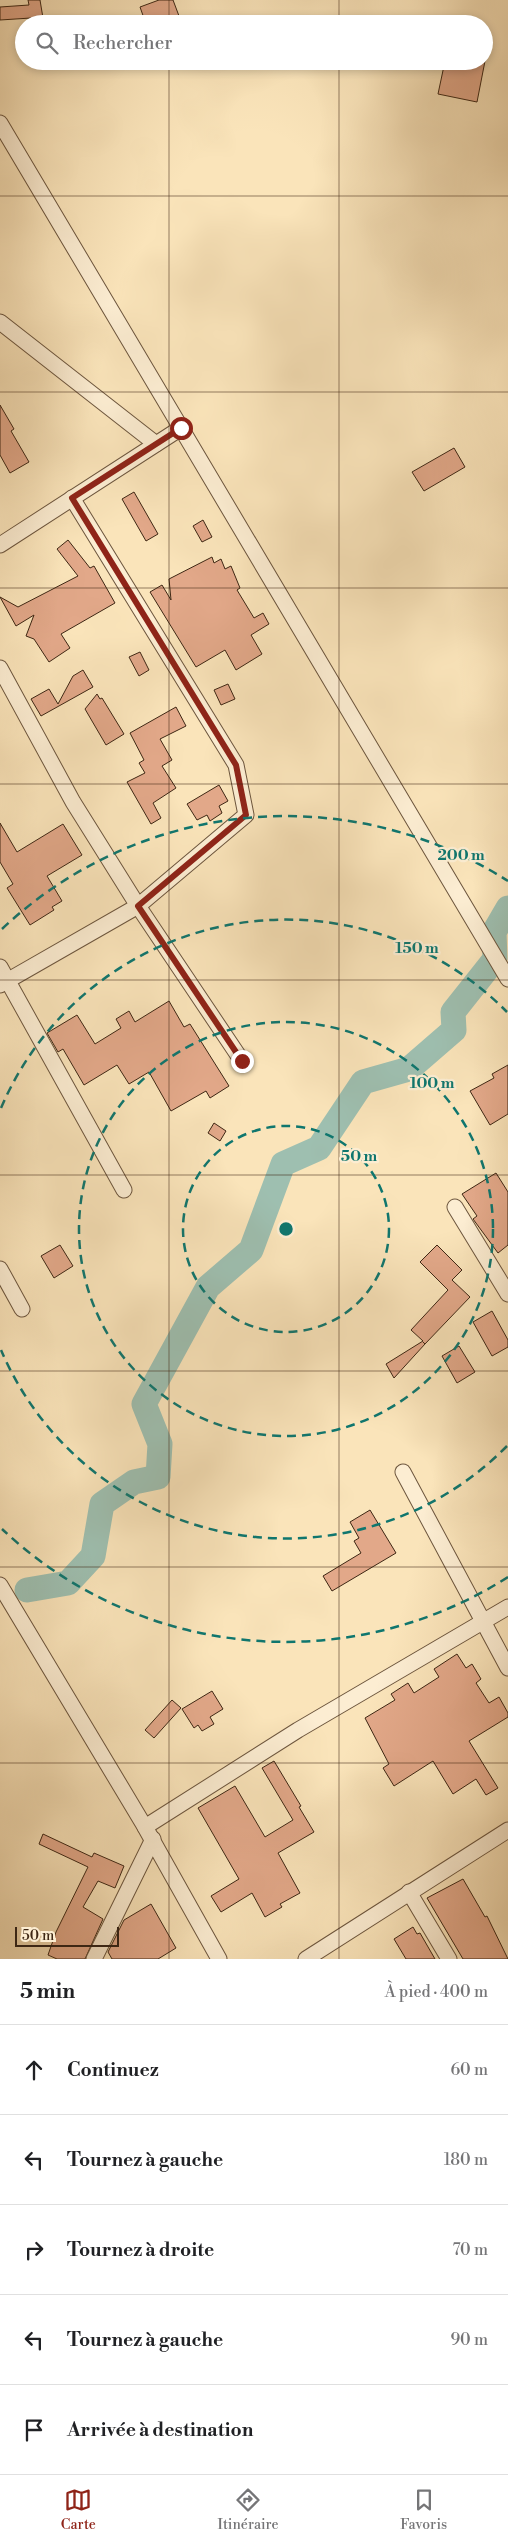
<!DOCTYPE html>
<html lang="fr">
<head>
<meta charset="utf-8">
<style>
	body { margin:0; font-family:"Libre Bodoni",serif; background:#f6f6f6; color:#202124 }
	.scale { position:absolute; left:15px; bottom:12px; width:104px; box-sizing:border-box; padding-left:5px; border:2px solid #3e2714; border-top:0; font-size:14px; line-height:18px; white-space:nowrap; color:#3e2714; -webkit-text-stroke:4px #fcedd2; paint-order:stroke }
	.stop { position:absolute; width:15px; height:15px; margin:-11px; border:4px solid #8f2418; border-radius:50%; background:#fff }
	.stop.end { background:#8f2418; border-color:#fff; box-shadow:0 1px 5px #0008 }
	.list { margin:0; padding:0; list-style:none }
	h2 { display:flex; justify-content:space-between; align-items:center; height:65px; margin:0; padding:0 20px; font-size:21px }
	h2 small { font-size:16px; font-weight:400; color:#757577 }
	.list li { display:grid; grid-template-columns:32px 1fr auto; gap:15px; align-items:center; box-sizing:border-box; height:90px; padding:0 20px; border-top:1px solid #e0e0e0 }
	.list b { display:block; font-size:19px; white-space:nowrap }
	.list em { font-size:16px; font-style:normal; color:#757577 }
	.icon { flex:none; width:28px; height:28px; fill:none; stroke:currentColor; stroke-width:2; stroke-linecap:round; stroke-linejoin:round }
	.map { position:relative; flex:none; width:508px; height:1959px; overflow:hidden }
	.search { position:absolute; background:#fff; box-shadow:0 2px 8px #0003; left:15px; right:15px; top:15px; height:55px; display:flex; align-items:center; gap:12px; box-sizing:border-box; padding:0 18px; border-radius:28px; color:#757577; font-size:19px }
	.sheet { height:515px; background:#fff }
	nav { display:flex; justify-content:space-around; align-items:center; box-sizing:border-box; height:70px; border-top:1px solid #e0e0e0; background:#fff; font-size:14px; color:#757577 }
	nav a { display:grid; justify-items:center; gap:2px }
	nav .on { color:#8f2418 }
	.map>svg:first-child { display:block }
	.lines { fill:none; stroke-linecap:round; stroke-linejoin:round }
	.river { stroke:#9ebfb0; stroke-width:25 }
	.building { fill:#e2a889; stroke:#3e2714 }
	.minor-casing { stroke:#6d563e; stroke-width:17 }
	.minor { stroke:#fcedd2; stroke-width:15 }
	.route { stroke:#8f2418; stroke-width:6 }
	.grid { fill:none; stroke:#3e2714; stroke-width:1; stroke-opacity:0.55 }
	.ring { fill:none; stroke:#0f766e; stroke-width:2.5; stroke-dasharray:9 6 }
	.centre { fill:#0f766e; stroke:#fcedd2; stroke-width:2.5 }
	.ring-label { font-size:15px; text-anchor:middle; font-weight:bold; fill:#0f766e; stroke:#fcedd2; stroke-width:4.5; stroke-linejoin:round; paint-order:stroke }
</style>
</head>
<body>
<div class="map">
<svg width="508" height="1959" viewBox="0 0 508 1959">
	<rect width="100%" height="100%" fill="#fae4ba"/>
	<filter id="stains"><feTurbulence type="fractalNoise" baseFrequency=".004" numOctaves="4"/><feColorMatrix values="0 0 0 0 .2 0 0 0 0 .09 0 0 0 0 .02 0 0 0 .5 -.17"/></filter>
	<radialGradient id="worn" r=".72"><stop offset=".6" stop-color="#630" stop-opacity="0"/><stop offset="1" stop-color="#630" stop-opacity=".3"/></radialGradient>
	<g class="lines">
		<!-- river -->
		<path class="river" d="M27,1590L68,1583L93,1556L102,1504L134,1482L158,1477L160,1444L144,1404L208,1287L251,1250L283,1164L319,1148L363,1082L409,1069L454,1030L453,1012L495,959L494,932L508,908"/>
	</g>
	<!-- building -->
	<g class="building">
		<path d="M28,0H40L44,24H32L31,18L0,20V7L29,5Z"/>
		<path d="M159,0H173L179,16L158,24H146L140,7Z"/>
		<path d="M445,61H485L477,102L438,94Z"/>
		<path d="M0,405L14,429L11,431L29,462L10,473L0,455Z"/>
		<path d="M454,448L465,467L424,491L412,472Z"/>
		<path d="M134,492L158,534L146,541L122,499Z"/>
		<path d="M203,520L212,537L202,542L193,526Z"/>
		<path d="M68,540L90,568L94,566L115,603L61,634L70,648L49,662L34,639L26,636L34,615L16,626L0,597L18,607L78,576L57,549Z"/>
		<path d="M212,557L214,563L221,559L225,569L231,566L240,588L237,590L254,618L263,613L269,624L251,635L262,654L236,670L225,650L196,667L150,592L162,585L171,600L169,579Z"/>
		<path d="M140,652L149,670L139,676L129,657Z"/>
		<path d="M83,670L93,687L41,716L31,699L49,689L58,704L73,676Z"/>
		<path d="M228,684L235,699L221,705L214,690Z"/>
		<path d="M97,694L100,699L102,698L124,734L106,745L85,709Z"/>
		<path d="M176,707L186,726L160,739L172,760L162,766L176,788L153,803L161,818L151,824L127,782L145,773L139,763L144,760L130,733Z"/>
		<path d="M219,785L228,801L219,806L222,813L210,821L207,815L197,820L187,804Z"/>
		<path d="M0,823L17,852L63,824L82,855L47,876L62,901L52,907L54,910L30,925L7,888L13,884L0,862Z"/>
		<path d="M169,1001L184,1027L190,1024L229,1086L210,1098L206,1091L171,1111L149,1072L129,1084L117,1065L84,1085L63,1049L58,1052L47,1033L77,1015L95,1044L121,1028L116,1019L129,1011L135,1022Z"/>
		<path d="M508,1065V1114L490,1125L470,1091L494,1078L492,1074Z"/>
		<path d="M214,1123L226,1131L220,1141L208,1133Z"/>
		<path d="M496,1173L508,1192V1245L498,1253L473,1219L477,1216L462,1194Z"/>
		<path d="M60,1245L73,1266L54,1278L41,1256Z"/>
		<path d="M437,1245L462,1270L452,1280L470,1297L425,1344L423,1342L425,1344L394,1378L386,1364L423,1341L411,1330L448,1290L420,1262Z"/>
		<path d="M492,1311L508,1340V1347L492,1356L473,1322Z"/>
		<path d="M459,1346L475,1372L457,1383L442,1356Z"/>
		<path d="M370,1510L396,1553L332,1591L323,1576L361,1553L354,1541L359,1538L350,1522Z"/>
		<path d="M457,1654L466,1668L472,1664L481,1679L476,1683L489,1703L499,1697L508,1713V1717L469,1741L498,1788L486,1795L476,1779L453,1794L433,1761L394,1786L383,1768L389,1764L365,1718L395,1700L391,1694L408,1683L414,1693L439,1677L434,1669Z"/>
		<path d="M212,1691L223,1709L210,1717L214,1724L202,1731L198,1725L194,1728L182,1709Z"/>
		<path d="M172,1700L181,1708L154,1738L145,1730Z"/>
		<path d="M274,1761L301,1806L299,1807L314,1832L278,1853L300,1893L280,1904L282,1907L265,1917L252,1893L221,1912L211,1896L239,1879L198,1808L235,1786L265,1837L293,1820L262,1768Z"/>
		<path d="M43,1834L92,1857L94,1853L124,1866L115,1888L98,1881L83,1907L103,1919L85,1959H57L48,1955L56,1932L88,1867L39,1844Z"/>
		<path d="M463,1879L485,1917L487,1916L508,1959H463L427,1898Z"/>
		<path d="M151,1904L176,1948L158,1959H112L108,1952L124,1920Z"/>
		<path d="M413,1927L417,1934L420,1933L435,1959H406L394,1939Z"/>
	</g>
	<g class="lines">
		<defs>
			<g id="minor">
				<path d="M0,123L508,979"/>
				<path d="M0,322L156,444"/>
				<path d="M0,545L181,428"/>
				<path d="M0,668L73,802L138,906L242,1061"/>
				<path d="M0,967L124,1190"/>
				<path d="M0,985L138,906L246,815L236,765L72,498"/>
				<path d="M455,1207L508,1294"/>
				<path d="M0,1269L22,1309"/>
				<path d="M403,1472L508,1668"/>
				<path d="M0,1585L145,1827L219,1959"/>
				<path d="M145,1827L298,1730L508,1607"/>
				<path d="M409,1892L449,1959"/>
				<path d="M94,1959L153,1839"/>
				<path d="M306,1959L508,1830"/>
			</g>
		</defs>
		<!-- minor casing -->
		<use href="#minor" class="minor-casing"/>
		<!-- minor -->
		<use href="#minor" class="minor"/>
	</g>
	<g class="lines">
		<!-- route -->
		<path class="route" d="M181,428L72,498L236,765L246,815L138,906L242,1061"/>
	</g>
	<!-- grid -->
	<path class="grid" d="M169,0V24M339,0V24M169,61V1959M339,61V1959M0,196H508M0,392H508M0,588H508M0,784H508M0,980H508M0,1175H508M0,1371H508M0,1567H508M0,1763H508"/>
	<!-- distance rings -->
	<g class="ring">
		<circle cx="286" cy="1229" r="103"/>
		<circle cx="286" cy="1229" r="207"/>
		<path d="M507 1446A310 310 0 0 1 1 1350M1 1108A310 310 0 0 1 507 1012"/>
		<path d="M508 1577A413 413 0 0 1 2 1529M2 929A413 413 0 0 1 508 881"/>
	</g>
	<circle cx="286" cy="1229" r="8" class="centre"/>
	<g class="ring-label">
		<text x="461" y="860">200 m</text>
		<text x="417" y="953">150 m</text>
		<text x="432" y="1088">100 m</text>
		<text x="359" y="1161">50 m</text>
	</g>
	<rect width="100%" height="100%" filter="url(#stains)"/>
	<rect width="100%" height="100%" fill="url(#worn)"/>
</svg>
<div class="scale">50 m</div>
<div class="stop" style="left:181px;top:428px"></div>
<div class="stop end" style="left:242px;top:1061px"></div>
<div class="search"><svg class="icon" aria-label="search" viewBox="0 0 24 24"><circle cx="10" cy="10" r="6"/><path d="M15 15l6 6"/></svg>Rechercher</div>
</div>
<section class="sheet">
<h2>5 min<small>À pied · 400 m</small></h2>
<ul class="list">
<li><svg class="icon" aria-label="ahead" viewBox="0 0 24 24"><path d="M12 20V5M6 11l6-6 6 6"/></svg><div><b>Continuez</b></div><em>60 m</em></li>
<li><svg class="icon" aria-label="left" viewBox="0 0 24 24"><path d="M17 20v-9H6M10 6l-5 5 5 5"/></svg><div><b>Tournez à gauche</b></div><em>180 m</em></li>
<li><svg class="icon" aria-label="right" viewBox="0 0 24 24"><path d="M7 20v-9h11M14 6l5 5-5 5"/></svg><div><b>Tournez à droite</b></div><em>70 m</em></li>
<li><svg class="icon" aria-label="left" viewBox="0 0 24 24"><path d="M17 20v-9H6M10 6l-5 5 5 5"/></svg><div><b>Tournez à gauche</b></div><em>90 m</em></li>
<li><svg class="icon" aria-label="arrive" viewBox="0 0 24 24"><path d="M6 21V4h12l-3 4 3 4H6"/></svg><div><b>Arrivée à destination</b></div></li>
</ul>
</section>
<nav>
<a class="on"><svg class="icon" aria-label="map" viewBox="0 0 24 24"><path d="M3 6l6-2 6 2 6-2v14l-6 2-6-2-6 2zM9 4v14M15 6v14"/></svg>Carte</a>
<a><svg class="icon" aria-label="directions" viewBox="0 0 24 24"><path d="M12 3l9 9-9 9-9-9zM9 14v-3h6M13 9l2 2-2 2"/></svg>Itinéraire</a>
<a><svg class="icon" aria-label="saved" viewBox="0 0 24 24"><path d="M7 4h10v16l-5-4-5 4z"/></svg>Favoris</a>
</nav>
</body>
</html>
